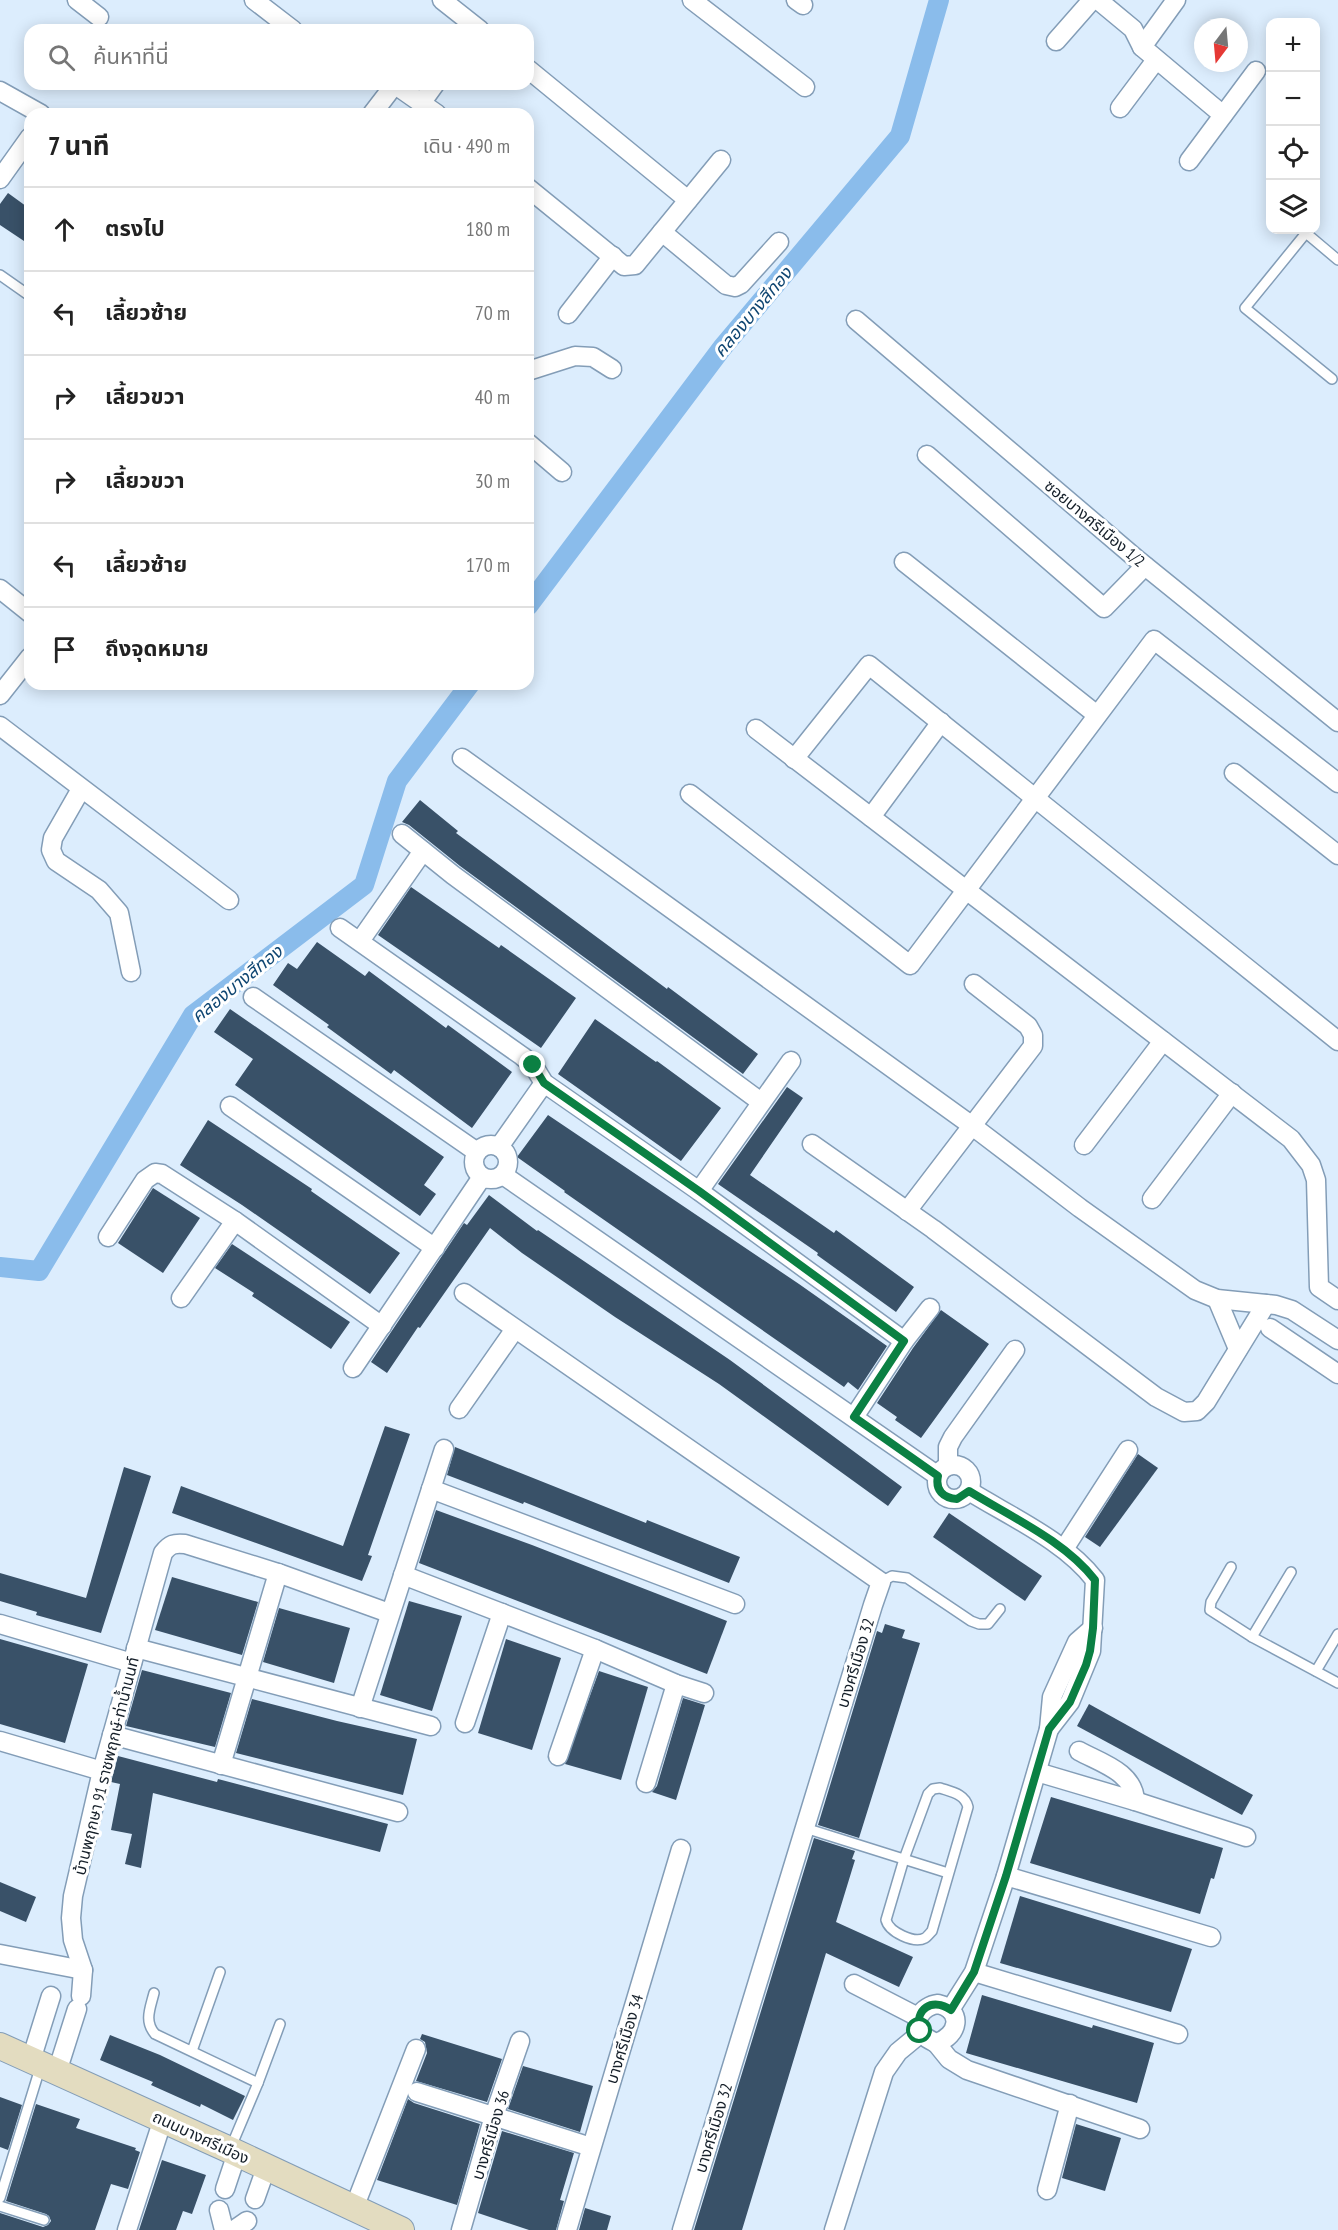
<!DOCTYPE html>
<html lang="th">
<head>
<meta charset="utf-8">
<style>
	body { margin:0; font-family:"PT Sans Narrow","Noto Sans Thai",sans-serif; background:#f6f6f6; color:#222 }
	.controls { position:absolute; right:18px; top:18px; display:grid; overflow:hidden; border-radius:12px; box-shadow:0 3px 15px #0003 }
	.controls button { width:54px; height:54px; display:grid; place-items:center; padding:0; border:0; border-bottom:2px solid #e0e0e0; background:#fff; color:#222; font:30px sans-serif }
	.compass { position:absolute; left:1194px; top:18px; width:54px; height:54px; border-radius:50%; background:#fff; box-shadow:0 3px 15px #0003; rotate:196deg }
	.stop { position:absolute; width:18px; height:18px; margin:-14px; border:4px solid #0b8043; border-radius:50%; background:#fff }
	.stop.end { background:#0b8043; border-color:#fff; box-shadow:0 2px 6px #0008 }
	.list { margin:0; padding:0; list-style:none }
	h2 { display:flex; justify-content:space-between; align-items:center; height:78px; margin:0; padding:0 24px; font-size:26px }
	h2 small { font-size:20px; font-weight:400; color:#767676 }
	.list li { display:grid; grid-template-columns:39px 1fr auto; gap:18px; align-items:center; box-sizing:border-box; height:84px; padding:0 24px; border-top:2px solid #e0e0e0 }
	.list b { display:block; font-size:22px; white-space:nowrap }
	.list em { font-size:20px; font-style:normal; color:#767676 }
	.icon { flex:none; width:33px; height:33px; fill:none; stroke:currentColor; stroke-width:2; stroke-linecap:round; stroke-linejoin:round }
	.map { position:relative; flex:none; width:1338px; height:2230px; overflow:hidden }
	.search { position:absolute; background:#fff; box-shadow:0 3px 15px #0003; left:24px; top:24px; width:510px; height:66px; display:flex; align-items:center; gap:15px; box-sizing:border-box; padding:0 21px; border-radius:18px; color:#767676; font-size:22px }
	.panel { position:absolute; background:#fff; box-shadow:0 3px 15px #0003; left:24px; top:108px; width:510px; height:582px; border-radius:18px }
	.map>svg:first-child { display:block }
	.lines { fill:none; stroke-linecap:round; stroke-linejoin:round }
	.canal { stroke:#8abceb; stroke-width:20 }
	.building { fill:#395168 }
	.lane-casing { stroke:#839db7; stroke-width:12 }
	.street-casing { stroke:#839db7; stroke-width:21 }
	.secondary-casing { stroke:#839db7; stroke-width:28 }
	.lane { stroke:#fff; stroke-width:9 }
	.street { stroke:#fff; stroke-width:18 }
	.secondary { stroke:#e3dcc0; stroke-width:26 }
	.route { stroke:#0b8043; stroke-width:8 }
	.labels { text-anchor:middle; stroke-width:6; stroke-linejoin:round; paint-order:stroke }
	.street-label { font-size:16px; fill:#151f29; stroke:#fff }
	.water-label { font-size:18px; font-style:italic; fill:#0f4672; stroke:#fff }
</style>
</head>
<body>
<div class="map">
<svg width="1338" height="2230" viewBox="0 0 1338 2230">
	<rect width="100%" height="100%" fill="#dcedfd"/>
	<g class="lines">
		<!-- canal -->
		<g class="canal">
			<path d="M528,606L722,348L900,136L939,0"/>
			<path d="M0,1267L39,1271L193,1015L364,885L397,781L470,684"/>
		</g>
	</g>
	<!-- building -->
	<g class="building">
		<path d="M8,193L30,209V245L0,225V204Z"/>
		<path d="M420,800L458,831L456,833L667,989L668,987L758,1054L743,1074L460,866L409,825L402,822Z"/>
		<path d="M411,887L499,948L501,945L576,998L541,1048L378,935Z"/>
		<path d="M317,942L365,976L369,971L446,1028L448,1025L512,1072L472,1128L394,1070L391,1074L327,1027L329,1025L273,985L288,963L297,969Z"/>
		<path d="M230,1009L444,1157L424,1185L436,1194L420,1216L235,1085L253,1059L214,1032Z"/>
		<path d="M595,1019L656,1062L657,1061L721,1108L681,1161L558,1074Z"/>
		<path d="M787,1087L803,1098L750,1175L834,1233L836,1230L914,1287L896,1312L817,1255L818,1253L718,1184Z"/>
		<path d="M548,1115L799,1284L887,1346L858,1390L848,1382L844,1387L564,1192L565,1191L517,1157Z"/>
		<path d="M208,1120L312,1189L311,1191L400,1253L370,1294L242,1205L180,1165Z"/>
		<path d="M153,1188L200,1218L163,1273L118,1243Z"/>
		<path d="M489,1195L537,1231L538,1230L730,1360L902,1487L888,1506L719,1384L615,1317L522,1253L490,1228L420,1328L418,1327L387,1373L371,1362L464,1223L467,1225Z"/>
		<path d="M232,1244L350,1322L331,1349L252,1296L254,1293L215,1268Z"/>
		<path d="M941,1310L989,1344L921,1438L895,1420L897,1417L877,1403L913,1348Z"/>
		<path d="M385,1426L410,1434L368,1555L372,1556L362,1581L172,1513L181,1486L343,1546Z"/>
		<path d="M455,1447L646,1523L647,1520L740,1557L729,1583L524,1502L523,1504L447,1475Z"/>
		<path d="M1138,1454L1158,1468L1100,1547L1085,1537Z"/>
		<path d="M124,1467L151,1476L101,1633L36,1615L37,1612L0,1601V1573L86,1598Z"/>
		<path d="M436,1510L532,1545L727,1621L707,1674L419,1563Z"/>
		<path d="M949,1513L1042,1576L1025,1601L933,1537Z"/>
		<path d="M172,1577L258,1602L242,1655L155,1630Z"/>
		<path d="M409,1601L462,1616L432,1711L380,1695Z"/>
		<path d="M279,1608L350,1628L334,1683L263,1662Z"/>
		<path d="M885,1624L905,1630L902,1638L920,1643L859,1838L818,1825L877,1631L882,1633Z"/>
		<path d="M0,1639L88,1664L65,1743L0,1724Z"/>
		<path d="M506,1639L561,1658L532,1750L478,1733Z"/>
		<path d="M142,1670L231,1693L215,1747L126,1726Z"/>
		<path d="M599,1671L648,1687L621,1780L565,1764Z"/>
		<path d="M683,1698L705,1705L676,1800L652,1792L657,1786Z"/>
		<path d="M252,1699L337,1721L417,1739L403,1795L236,1753Z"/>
		<path d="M1089,1704L1253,1795L1242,1815L1077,1726Z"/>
		<path d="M118,1756L217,1782L218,1779L388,1824L380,1852L153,1793L141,1868L125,1864L132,1834L111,1830L120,1784L111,1782Z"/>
		<path d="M1051,1797L1223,1848L1214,1879L1211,1878L1200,1914L1030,1863Z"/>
		<path d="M814,1838L855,1851L852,1859L855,1860L836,1922L913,1957L899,1987L826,1953L742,2230H694Z"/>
		<path d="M0,1882L36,1897L26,1922L0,1911Z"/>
		<path d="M1020,1896L1192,1949L1171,2012L1000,1963Z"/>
		<path d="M982,1995L1092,2028L1093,2025L1154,2043L1137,2103L966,2053Z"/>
		<path d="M422,2034L502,2059L487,2102L416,2081L427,2053L425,2042L420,2039Z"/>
		<path d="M110,2035L160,2055L245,2096L233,2120L201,2104L200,2107L151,2085L153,2082L100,2060Z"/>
		<path d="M523,2066L593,2086L580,2132L508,2109Z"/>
		<path d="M0,2097L22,2105L8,2150L0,2147Z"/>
		<path d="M408,2099L414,2103L480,2124L457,2205L377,2180Z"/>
		<path d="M36,2104L80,2119L76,2128L136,2148L135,2150L140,2152L128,2189L111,2184L95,2230H0V2213L43,2227L48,2225L51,2221L49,2216L46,2214L6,2201Z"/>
		<path d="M1076,2124L1121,2138L1105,2191L1062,2178Z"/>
		<path d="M502,2131L574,2153L560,2200L564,2201L556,2230H529L478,2213Z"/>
		<path d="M162,2160L206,2175L192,2214L183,2211L176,2230H139Z"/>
		<path d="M585,2208L611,2216L607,2230H579Z"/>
	</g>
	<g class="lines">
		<defs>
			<g id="lane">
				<path d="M0,275L30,296"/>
				<path d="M1332,379L1245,308L1306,233L1338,260"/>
				<path d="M1231,1567L1211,1602L1210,1610L1252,1637"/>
				<path d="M1291,1572L1252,1637L1338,1683"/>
				<path d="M881,1582L892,1576L907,1578L971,1621L979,1624H988L1000,1609"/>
				<path d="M1316,1671L1338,1634"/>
				<path d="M940,1788C952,1792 965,1794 968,1807L932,1931C930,1933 927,1937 925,1938C914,1944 889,1932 886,1920L904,1859L928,1794L933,1789Z"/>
				<path d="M805,1828L948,1873"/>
				<path d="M154,1993C150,2009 144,2021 155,2034L258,2083L231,2147"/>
				<path d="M192,2051L220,1972"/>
				<path d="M258,2083L280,2024"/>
				<path d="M0,2198L41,2065"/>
				<path d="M0,2206L44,2220"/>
			</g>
			<g id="street">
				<path d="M77,0L99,17"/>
				<path d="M254,0L293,30"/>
				<path d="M442,0L480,30"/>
				<path d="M692,0L805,87"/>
				<path d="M796,0L803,5"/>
				<path d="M1098,0L1133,29L1142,47L1223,115"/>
				<path d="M1056,41L1092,0"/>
				<path d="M1142,47L1176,0"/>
				<path d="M528,69L688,200"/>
				<path d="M394,84L437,114"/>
				<path d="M0,91L41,114"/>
				<path d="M422,102L435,84"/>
				<path d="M1120,108L1156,60"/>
				<path d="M372,114L395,84"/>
				<path d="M1189,161L1256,71"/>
				<path d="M0,179L30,137"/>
				<path d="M528,188L624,266L635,265L721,160"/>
				<path d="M662,232L726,285L735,287L741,284L779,242"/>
				<path d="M568,314L613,256"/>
				<path d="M856,320L1139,561L1338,722"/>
				<path d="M528,371L575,356L593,357L612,369"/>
				<path d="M528,443L562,472"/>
				<path d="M927,455L1104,608L1145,566"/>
				<path d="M904,562L1097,715"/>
				<path d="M0,589L30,613"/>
				<path d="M0,695L30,657"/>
				<path d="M0,726L229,900"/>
				<path d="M756,729L1291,1139L1311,1165L1316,1180L1319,1287L1338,1300"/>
				<path d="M462,758L971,1125L1080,1208L1195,1290L1217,1299L1276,1305L1292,1310L1338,1340"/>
				<path d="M794,759L869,665L1338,1041"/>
				<path d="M1234,773L1338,855"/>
				<path d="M81,789L53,838L51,850L56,861L99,890L119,913L131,972"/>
				<path d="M690,794L910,965L1154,640L1338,783"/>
				<path d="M871,817L941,722"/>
				<path d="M402,834L453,875L761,1102"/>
				<path d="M340,928L522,1056L533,1065L544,1083L699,1191L904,1341"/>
				<path d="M360,941L423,851"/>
				<path d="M253,997L477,1152"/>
				<path d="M230,1106L435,1248"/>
				<path d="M812,1144L933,1229L1156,1397L1184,1412L1197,1411L1206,1402L1266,1304"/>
				<circle cx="491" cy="1162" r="17"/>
				<path d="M1084,1145L1163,1041"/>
				<path d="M499,1147L544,1083"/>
				<path d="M503,1175L938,1476"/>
				<path d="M699,1191L791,1061"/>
				<path d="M1152,1199L1232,1093"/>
				<path d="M907,1211L1033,1046V1035L1028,1026L974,984"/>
				<path d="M108,1237L145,1180L155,1173L162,1174L235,1221L382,1326"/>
				<path d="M464,1293L881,1582L873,1605L682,2230"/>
				<path d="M181,1298L235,1221"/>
				<path d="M1217,1299L1238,1349"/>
				<path d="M1270,1328L1338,1374"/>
				<path d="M353,1368L482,1177"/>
				<path d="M459,1409L515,1329"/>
				<path d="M854,1417L904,1341L930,1308"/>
				<circle cx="954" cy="1482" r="17"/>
				<path d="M948,1466V1447L953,1437L1015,1350"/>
				<path d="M431,1489L735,1604"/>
				<path d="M969,1491C1011,1517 1065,1541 1095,1580L1091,1651L1070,1702L1049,1729"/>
				<path d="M1064,1549L1128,1450"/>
				<path d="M403,1575L595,1649L676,1684L704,1693"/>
				<path d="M0,1624L132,1663"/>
				<path d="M136,1648L431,1726"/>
				<path d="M360,1708L444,1449"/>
				<path d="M465,1723L502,1613"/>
				<path d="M112,1735L398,1812"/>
				<path d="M0,1741L102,1771"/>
				<path d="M1079,1751C1101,1763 1134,1772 1135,1801"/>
				<path d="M558,1756L595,1649"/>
				<path d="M221,1765L278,1573"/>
				<path d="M1037,1772L1135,1801L1246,1837"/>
				<path d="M646,1783L676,1684"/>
				<path d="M1006,1876L1211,1937"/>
				<path d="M0,1954L83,1970"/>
				<path d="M974,1972L1178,2034"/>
				<path d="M854,1984L918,2017"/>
				<path d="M81,1996L83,1970L73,1940L71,1918L73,1896L102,1771L163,1553C170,1544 174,1543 185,1544L278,1573L389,1613"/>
				<path d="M938,2004C964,2010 959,2036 936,2043C932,2041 927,2039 923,2035C910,2022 922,2006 938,2004Z"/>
				<path d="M950,2010L974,1972L1006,1876L1049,1729L1052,1697L1077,1642L1093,1628"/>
				<path d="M936,2043L949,2059L967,2070L1140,2129"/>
				<path d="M31,2060L51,1996"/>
				<path d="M57,2072L77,2009"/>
				<path d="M417,2092L591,2147"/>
				<path d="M225,2189L237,2153"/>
				<path d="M1047,2190L1070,2104"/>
				<path d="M255,2199L266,2168"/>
				<path d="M354,2208L416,2049"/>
				<path d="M219,2210L224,2230"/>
				<path d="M127,2230L163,2119"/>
				<path d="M234,2230L247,2221"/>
				<path d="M461,2230L494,2116L520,2041"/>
				<path d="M567,2230L681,1849"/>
				<path d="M834,2230L884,2072L898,2052L921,2033"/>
			</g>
			<path id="secondary" d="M0,2046L230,2150L401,2230"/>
		</defs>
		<!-- lane casing -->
		<use href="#lane" class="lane-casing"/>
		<!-- street casing -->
		<use href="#street" class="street-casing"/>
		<!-- secondary casing -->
		<use href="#secondary" class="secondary-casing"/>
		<!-- lane -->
		<use href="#lane" class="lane"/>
		<!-- street -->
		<use href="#street" class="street"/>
		<!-- secondary -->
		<use href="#secondary" class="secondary"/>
	</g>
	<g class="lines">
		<!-- route -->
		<path class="route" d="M533,1065L544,1083L699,1191L904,1341L854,1417L938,1476C935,1490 943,1498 957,1499L969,1491C1011,1517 1065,1541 1095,1580L1093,1628L1090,1651L1086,1665L1070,1702L1049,1729L1006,1876L974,1972L951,2010C932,1997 914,2009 920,2031"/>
	</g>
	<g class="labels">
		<!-- street labels -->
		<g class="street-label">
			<text transform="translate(1095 523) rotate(40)" y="6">ซอยบางศรีเมือง 1/2</text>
			<text transform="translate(855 1663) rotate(-73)" y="6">บางศรีเมือง 32</text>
			<text transform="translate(106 1766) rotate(-76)" y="6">บ้านพฤกษา 91 ราชพฤกษ์-ท่าน้ำนนท์</text>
			<text transform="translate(624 2039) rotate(-73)" y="6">บางศรีเมือง 34</text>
			<text transform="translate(713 2128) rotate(-73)" y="6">บางศรีเมือง 32</text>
			<text transform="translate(490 2135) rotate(-73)" y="6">บางศรีเมือง 36</text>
			<text transform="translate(201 2137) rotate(25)" y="6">ถนนบางศรีเมือง</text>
		</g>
		<!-- water labels -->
		<g class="water-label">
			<text transform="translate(753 312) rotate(-50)" y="6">คลองบางสีทอง</text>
			<text transform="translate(237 984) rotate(-39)" y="6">คลองบางสีทอง</text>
		</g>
	</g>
</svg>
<div class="controls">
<button>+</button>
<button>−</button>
<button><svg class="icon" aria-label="locate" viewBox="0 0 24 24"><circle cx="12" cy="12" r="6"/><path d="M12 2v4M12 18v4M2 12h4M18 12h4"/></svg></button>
<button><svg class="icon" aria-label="layers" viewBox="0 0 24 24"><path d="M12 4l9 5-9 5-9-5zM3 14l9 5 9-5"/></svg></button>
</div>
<svg class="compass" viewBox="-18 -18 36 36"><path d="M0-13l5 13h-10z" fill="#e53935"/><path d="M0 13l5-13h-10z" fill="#767676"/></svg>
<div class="stop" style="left:920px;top:2031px"></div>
<div class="stop end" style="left:533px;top:1065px"></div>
<div class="search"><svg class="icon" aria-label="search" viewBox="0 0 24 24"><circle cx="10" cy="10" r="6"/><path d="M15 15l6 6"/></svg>ค้นหาที่นี่</div>
<section class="panel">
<h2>7 นาที<small>เดิน · 490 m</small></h2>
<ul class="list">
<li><svg class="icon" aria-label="ahead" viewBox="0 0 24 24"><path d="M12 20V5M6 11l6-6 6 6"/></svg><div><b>ตรงไป</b></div><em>180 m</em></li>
<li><svg class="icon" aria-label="left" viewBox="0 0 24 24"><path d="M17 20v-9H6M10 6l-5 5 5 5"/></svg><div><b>เลี้ยวซ้าย</b></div><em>70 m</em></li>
<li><svg class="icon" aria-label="right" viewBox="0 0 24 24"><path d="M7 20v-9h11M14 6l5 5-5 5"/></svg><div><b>เลี้ยวขวา</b></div><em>40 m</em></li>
<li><svg class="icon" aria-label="right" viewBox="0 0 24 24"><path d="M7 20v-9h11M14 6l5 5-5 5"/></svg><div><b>เลี้ยวขวา</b></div><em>30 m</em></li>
<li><svg class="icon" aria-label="left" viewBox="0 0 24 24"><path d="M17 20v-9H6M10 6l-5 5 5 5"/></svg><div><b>เลี้ยวซ้าย</b></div><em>170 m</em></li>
<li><svg class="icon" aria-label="arrive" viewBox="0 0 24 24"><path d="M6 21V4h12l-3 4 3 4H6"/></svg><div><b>ถึงจุดหมาย</b></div></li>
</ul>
</section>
</div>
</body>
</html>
